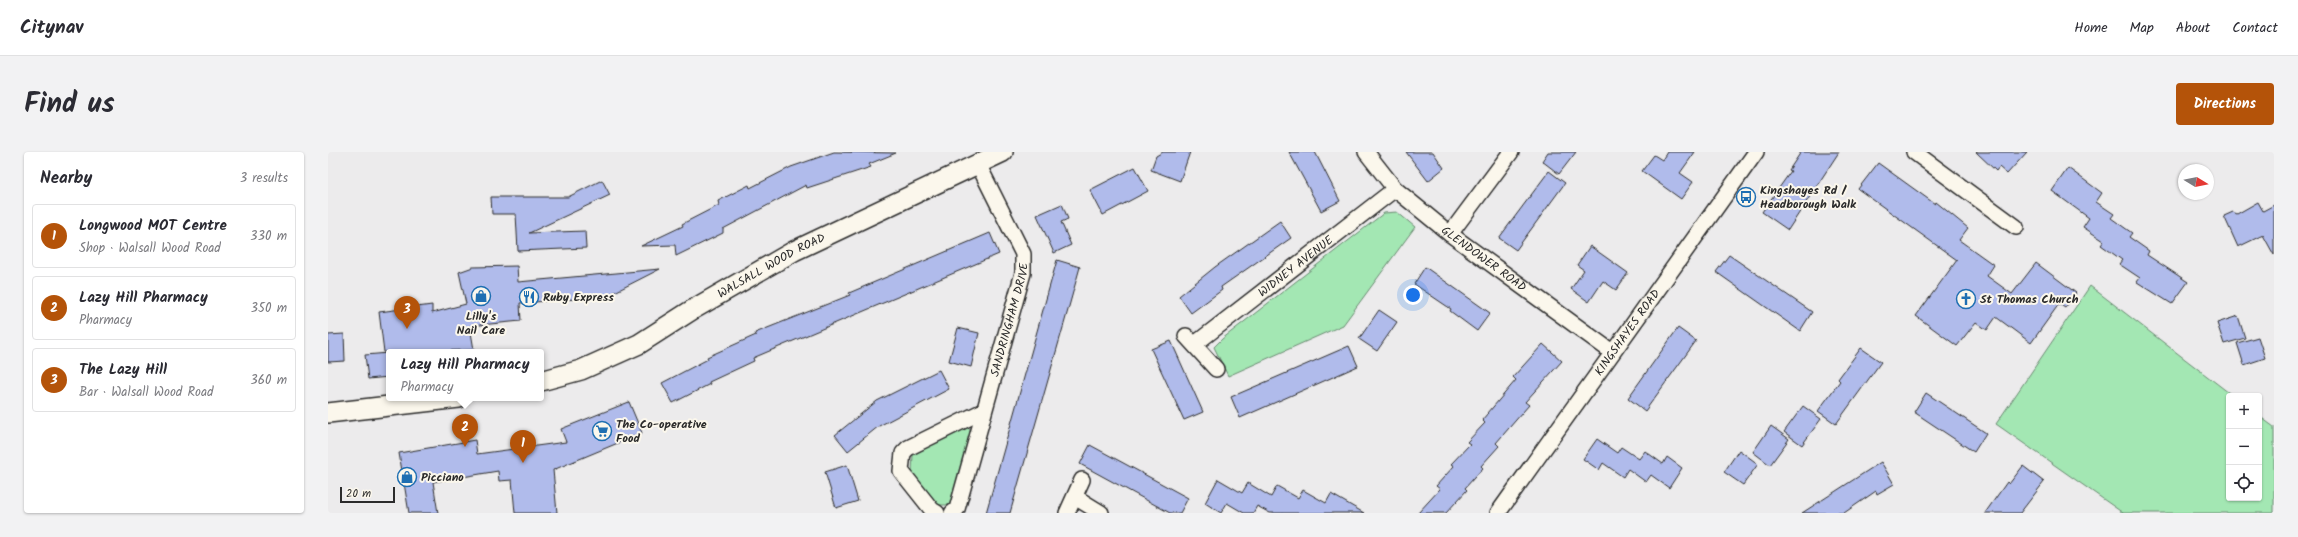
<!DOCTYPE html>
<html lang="en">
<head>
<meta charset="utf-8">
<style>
	body { margin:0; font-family:Kalam,sans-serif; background:#f2f2f3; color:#2b2b33 }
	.controls { position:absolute; right:12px; bottom:12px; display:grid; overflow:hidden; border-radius:4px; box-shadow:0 1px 3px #0004 }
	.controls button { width:36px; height:36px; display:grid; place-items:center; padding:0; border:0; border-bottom:1px solid #e1e1e2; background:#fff; color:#2b2b33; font:20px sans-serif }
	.compass { position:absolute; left:1850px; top:12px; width:36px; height:36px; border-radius:50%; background:#fff; box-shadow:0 1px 3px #0004; rotate:100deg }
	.scale { position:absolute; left:12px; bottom:10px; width:55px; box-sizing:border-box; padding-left:4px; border:2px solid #2b2b2b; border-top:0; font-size:11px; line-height:14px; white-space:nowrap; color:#2b2b2b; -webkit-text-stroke:3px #fbf7ec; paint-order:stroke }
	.you { position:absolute; left:1085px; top:143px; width:14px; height:14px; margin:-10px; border:3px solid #fff; border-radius:50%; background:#1a73e8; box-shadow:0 0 0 6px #1a73e833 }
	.badge { display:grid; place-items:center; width:26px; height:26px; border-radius:50%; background:#b45309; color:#fff; font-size:13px; font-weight:700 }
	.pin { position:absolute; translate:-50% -33px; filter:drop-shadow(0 1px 2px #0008) }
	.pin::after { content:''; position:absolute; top:21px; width:14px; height:12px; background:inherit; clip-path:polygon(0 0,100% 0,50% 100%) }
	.popup { position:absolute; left:58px; top:197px; width:158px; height:52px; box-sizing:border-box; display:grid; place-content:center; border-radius:4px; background:#fff; filter:drop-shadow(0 1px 3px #0005); font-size:13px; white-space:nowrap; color:#7c7c81 }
	.popup b { font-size:15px; color:#2b2b33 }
	.popup::after { content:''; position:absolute; left:50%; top:100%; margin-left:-8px; border:8px solid transparent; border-top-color:#fff }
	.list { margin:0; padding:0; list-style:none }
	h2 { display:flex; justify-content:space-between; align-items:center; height:52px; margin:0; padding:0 16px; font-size:17px }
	h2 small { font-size:13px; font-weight:400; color:#7c7c81 }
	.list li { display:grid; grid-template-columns:26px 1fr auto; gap:12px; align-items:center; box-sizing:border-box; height:64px; margin:0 8px 8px; padding:0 8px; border:1px solid #e1e1e2; border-radius:4px }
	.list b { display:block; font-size:15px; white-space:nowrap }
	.list p { margin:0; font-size:13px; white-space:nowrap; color:#7c7c81 }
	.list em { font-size:13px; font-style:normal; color:#7c7c81 }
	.icon { flex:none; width:22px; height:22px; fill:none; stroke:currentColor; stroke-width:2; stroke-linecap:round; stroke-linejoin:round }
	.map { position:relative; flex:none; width:1946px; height:361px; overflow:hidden; border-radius:4px }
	header { display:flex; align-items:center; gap:24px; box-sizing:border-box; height:56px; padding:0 20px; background:#fff; border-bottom:1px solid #e1e1e2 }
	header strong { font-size:19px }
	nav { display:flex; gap:22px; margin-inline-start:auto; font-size:14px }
	.intro { display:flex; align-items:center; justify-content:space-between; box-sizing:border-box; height:96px; padding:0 24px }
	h1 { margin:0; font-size:28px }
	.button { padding:10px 18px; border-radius:4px; background:#b45309; color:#fff; font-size:14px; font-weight:700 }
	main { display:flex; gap:24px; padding:0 24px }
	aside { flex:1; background:#fff; border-radius:4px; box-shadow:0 1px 3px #0004 }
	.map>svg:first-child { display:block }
	.green { fill:#a3e7b3; stroke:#67896f }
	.building { fill:#b0bbeb; stroke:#2b2b2b }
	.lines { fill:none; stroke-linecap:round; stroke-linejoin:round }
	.minor-casing { stroke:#2b2b2b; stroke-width:18 }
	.tertiary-casing { stroke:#2b2b2b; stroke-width:22 }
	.minor { stroke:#fbf7ec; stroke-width:15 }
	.tertiary { stroke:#fbf7ec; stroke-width:19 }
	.labels { text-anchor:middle; stroke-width:4; stroke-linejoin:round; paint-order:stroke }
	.poi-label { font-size:12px; font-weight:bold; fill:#2b2b2b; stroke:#fbf7ec; text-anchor:start }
	.street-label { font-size:12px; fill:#2b2b2b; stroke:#fbf7ec }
</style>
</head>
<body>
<header>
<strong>Citynav</strong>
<nav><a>Home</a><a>Map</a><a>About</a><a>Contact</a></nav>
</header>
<div class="intro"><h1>Find us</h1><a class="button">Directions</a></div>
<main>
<aside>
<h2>Nearby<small>3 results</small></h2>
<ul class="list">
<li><span class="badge">1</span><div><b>Longwood MOT Centre</b><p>Shop · Walsall Wood Road</p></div><em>330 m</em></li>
<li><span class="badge">2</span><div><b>Lazy Hill Pharmacy</b><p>Pharmacy</p></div><em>350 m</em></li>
<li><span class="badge">3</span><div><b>The Lazy Hill</b><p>Bar · Walsall Wood Road</p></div><em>360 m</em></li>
</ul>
</aside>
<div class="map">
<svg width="1946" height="361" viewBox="0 0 1946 361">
	<rect width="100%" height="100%" fill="#ecebec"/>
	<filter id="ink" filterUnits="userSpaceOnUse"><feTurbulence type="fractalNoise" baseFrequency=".025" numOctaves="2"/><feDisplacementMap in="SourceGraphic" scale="8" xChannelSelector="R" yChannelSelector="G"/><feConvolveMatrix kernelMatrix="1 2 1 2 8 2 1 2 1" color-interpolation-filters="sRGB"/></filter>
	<g filter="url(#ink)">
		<!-- green -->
		<g class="green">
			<path d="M1069,60L1087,75L1015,173L900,224L886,195L894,187L1056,61Z"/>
			<path d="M1762,134L1905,244H1901V346H1931V264L1946,275V361H1795L1668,272Z"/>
			<path d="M638,275L644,278L624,353H609L584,320L585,303Z"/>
		</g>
		<!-- building -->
		<g class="building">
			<path d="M506,0L568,1L541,12L543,15L479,36L478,33L395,77V81L348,104L347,93L313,94L355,74L354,72L391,53L390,49L421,33L422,36L463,15Z"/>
			<path d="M835,0H862L852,29L823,18L828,4Z"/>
			<path d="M961,0H987L1012,49L993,59Z"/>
			<path d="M1078,0H1105L1116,16L1100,29Z"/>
			<path d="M1220,0H1248L1231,22L1214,9Z"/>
			<path d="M1339,0H1367L1352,21L1365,30L1353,47L1314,19L1326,3L1334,8Z"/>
			<path d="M1473,0H1511L1460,78L1434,60L1463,19L1461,18Z"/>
			<path d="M1648,0H1699L1679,22L1671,15L1668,19Z"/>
			<path d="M1550,11L1607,52L1608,50L1640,76L1631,88L1666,113L1659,124L1684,142L1708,111L1748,141L1737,156L1731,152L1703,191L1668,165L1659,178L1648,170L1629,194L1588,164L1629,108L1530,37Z"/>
			<path d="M807,15L820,39L775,63L762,38Z"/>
			<path d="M1740,16L1774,41L1768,50L1786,62L1783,66L1804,81L1801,85L1821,99L1819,103L1860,130L1844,152L1809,130L1812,126L1791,112L1794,108L1773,93L1776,89L1755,75L1761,66L1724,39Z"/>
			<path d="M1221,19L1237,31L1188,98L1171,86Z"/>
			<path d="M274,28L282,43L201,81L257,79L258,96L190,99L188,62H164L163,45H240Z"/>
			<path d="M1930,50L1935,59L1946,53V103L1935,83L1910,95L1896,64L1905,60L1909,62Z"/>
			<path d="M734,52L740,67L733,70L743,93L726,101L709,63Z"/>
			<path d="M952,69L963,86L893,135L894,138L863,161L851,144L887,115Z"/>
			<path d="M662,81L671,102L425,206L426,209L381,230L382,232L345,251L334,231L380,207L379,205L428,183L427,181L522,143L521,141Z"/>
			<path d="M1262,94L1300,121L1288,138L1275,129L1261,150L1243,137L1256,118L1249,113Z"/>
			<path d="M1401,103L1484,160L1472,179L1388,120Z"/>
			<path d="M729,108L752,115L740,158L682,361H658Z"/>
			<path d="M189,114L190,130L332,117L277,145L192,151L193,169L142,174L146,198L56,200L51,160L104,153V161L138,152L131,120L145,115Z"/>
			<path d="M1097,115L1162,161L1149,179L1122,159L1123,157L1086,132Z"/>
			<path d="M1051,158L1069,170L1049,199L1031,187Z"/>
			<path d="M1910,164L1917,186L1896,192L1889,171Z"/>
			<path d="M630,176L651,181L643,215L621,209Z"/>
			<path d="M1350,176L1368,189L1317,259L1300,246Z"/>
			<path d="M16,182L17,209L0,210V183Z"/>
			<path d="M1930,185L1937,206L1916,213L1909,191Z"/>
			<path d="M843,189L875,260L856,268L823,197Z"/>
			<path d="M1215,192L1234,209L1197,250L1201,253L1168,291L1171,294L1153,314L1155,316L1137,336L1139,338L1118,361H1090L1112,337L1108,334L1126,314L1123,312L1142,292L1139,290L1157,271L1154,268L1188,228L1185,225Z"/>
			<path d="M1021,194L1030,214L912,266L903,245Z"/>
			<path d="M1533,196L1553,210L1508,272L1490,259L1512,229L1510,227Z"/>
			<path d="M61,201V225L40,227L37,203Z"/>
			<path d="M611,218L621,237L551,274L520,299L507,283L549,249Z"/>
			<path d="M1598,241L1658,281L1646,300L1586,260Z"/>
			<path d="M301,250L314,281L225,318L229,361H187L184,328L171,329L170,319L105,330L110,361H81L71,301L147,288L149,302L238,290L233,277Z"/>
			<path d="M1475,254L1493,267L1474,293L1456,280Z"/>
			<path d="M1443,274L1461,287L1442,313L1425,300Z"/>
			<path d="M1269,287L1289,301L1293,295L1311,307L1317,299L1335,312L1339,305L1354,316L1341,336L1323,323L1318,330L1300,317L1295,325L1275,311L1271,318L1255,307Z"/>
			<path d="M762,293L860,346L852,361H842L752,312Z"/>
			<path d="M1411,298L1430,312L1415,333L1396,320Z"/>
			<path d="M1553,310L1566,332L1549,342L1548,339L1516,361H1474Z"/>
			<path d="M519,313L530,349L508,356L497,320Z"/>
			<path d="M1695,314L1716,330L1692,361H1657L1679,330L1681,332Z"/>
			<path d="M890,327L914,341L920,331L943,345L949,334L970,346L975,338L998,351L1003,342L1036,361H942L929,354L925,361H916L899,351L893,361L877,351Z"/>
		</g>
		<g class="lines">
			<defs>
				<g id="minor">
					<path id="s1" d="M1038,0L1067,37L1122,82L1284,200"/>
					<path d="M1586,0L1688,75"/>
					<path d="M1122,82L1183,0"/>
					<path d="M858,184L888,217"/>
					<path id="s2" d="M867,192L1067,37"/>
					<path d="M747,345L773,361"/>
					<path d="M609,361L604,358L573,319L575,301L580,296L655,259"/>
					<path id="s3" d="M624,361L629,357L695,121V102L650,12"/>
					<path d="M739,361L754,328"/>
					<path id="s4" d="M1170,361L1428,0"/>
				</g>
				<g id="tertiary">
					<path id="s5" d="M213,229L253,218L311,192L364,158L466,99L675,0"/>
					<path d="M0,261L131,246"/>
				</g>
			</defs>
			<!-- minor casing -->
			<use href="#minor" class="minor-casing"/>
			<!-- tertiary casing -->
			<use href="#tertiary" class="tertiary-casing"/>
			<!-- minor -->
			<use href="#minor" class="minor"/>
			<!-- tertiary -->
			<use href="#tertiary" class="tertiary"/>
		</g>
	</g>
	<!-- icons -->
	<defs>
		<symbol id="bus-ring" viewBox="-11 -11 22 22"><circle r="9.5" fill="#fbf7ec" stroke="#1f6fb2" stroke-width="1.5"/><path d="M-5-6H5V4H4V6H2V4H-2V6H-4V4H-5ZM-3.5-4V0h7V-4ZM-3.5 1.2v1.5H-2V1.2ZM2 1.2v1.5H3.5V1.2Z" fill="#1f6fb2"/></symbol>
		<symbol id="shop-ring" viewBox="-11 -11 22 22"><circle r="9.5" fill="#fbf7ec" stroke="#1f6fb2" stroke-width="1.5"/><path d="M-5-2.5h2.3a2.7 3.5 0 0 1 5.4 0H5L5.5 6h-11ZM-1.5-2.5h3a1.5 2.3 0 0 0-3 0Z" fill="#1f6fb2"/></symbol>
		<symbol id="restaurant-ring" viewBox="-11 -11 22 22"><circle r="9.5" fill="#fbf7ec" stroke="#1f6fb2" stroke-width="1.5"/><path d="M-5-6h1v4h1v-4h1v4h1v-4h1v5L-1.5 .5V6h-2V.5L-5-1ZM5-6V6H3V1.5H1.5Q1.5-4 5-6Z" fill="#1f6fb2"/></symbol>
		<symbol id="church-ring" viewBox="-11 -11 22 22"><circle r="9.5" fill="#fbf7ec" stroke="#1f6fb2" stroke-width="1.5"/><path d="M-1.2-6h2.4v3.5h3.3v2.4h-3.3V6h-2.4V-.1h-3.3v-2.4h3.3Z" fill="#1f6fb2"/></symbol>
		<symbol id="supermarket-ring" viewBox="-11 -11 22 22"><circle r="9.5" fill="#fbf7ec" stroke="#1f6fb2" stroke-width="1.5"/><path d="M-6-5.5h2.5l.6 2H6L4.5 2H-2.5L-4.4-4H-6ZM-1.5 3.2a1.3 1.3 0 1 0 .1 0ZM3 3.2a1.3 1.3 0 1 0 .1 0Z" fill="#1f6fb2"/></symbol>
	</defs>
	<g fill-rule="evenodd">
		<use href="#bus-ring" x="1407" y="34" width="22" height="22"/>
		<use href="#shop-ring" x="142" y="133" width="22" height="22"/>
		<use href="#restaurant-ring" x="190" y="134" width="22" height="22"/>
		<use href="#church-ring" x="1627" y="136" width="22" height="22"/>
		<use href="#supermarket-ring" x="263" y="268" width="22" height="22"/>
		<use href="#shop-ring" x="68" y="314" width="22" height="22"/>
	</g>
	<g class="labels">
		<!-- poi labels -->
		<g class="poi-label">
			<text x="1432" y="42">Kingshayes Rd /<tspan x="1432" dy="14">Headborough Walk</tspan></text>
			<text x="215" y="149">Ruby Express</text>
			<text x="1652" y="151">St Thomas Church</text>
			<text x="153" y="168" text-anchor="middle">Lilly's<tspan x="153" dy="14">Nail Care</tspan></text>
			<text x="288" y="276">The Co-operative<tspan x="288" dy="14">Food</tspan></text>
			<text x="93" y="329">Picciano</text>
		</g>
		<!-- street labels -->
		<g class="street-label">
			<text dy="4" stroke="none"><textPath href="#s1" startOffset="160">GLENDOWER ROAD</textPath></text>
			<text dy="4" stroke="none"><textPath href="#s5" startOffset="259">WALSALL WOOD ROAD</textPath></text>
			<text dy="4" stroke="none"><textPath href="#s2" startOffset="127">WIDNEY AVENUE</textPath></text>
			<text dy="4" stroke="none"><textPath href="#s3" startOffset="203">SANDRINGHAM DRIVE</textPath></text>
			<text dy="4" stroke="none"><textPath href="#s4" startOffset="222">KINGSHAYES ROAD</textPath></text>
		</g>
	</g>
</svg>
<div class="controls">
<button>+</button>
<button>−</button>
<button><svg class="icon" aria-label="locate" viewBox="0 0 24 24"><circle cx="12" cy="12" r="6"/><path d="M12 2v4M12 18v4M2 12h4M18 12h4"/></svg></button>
</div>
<svg class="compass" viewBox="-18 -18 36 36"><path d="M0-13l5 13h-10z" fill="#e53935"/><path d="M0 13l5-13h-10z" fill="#7c7c81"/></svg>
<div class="scale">20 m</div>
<div class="you"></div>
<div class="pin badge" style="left:195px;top:311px">1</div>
<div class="pin badge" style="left:137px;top:295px">2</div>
<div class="popup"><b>Lazy Hill Pharmacy</b>Pharmacy</div>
<div class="pin badge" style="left:79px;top:177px">3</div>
</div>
</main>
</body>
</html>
